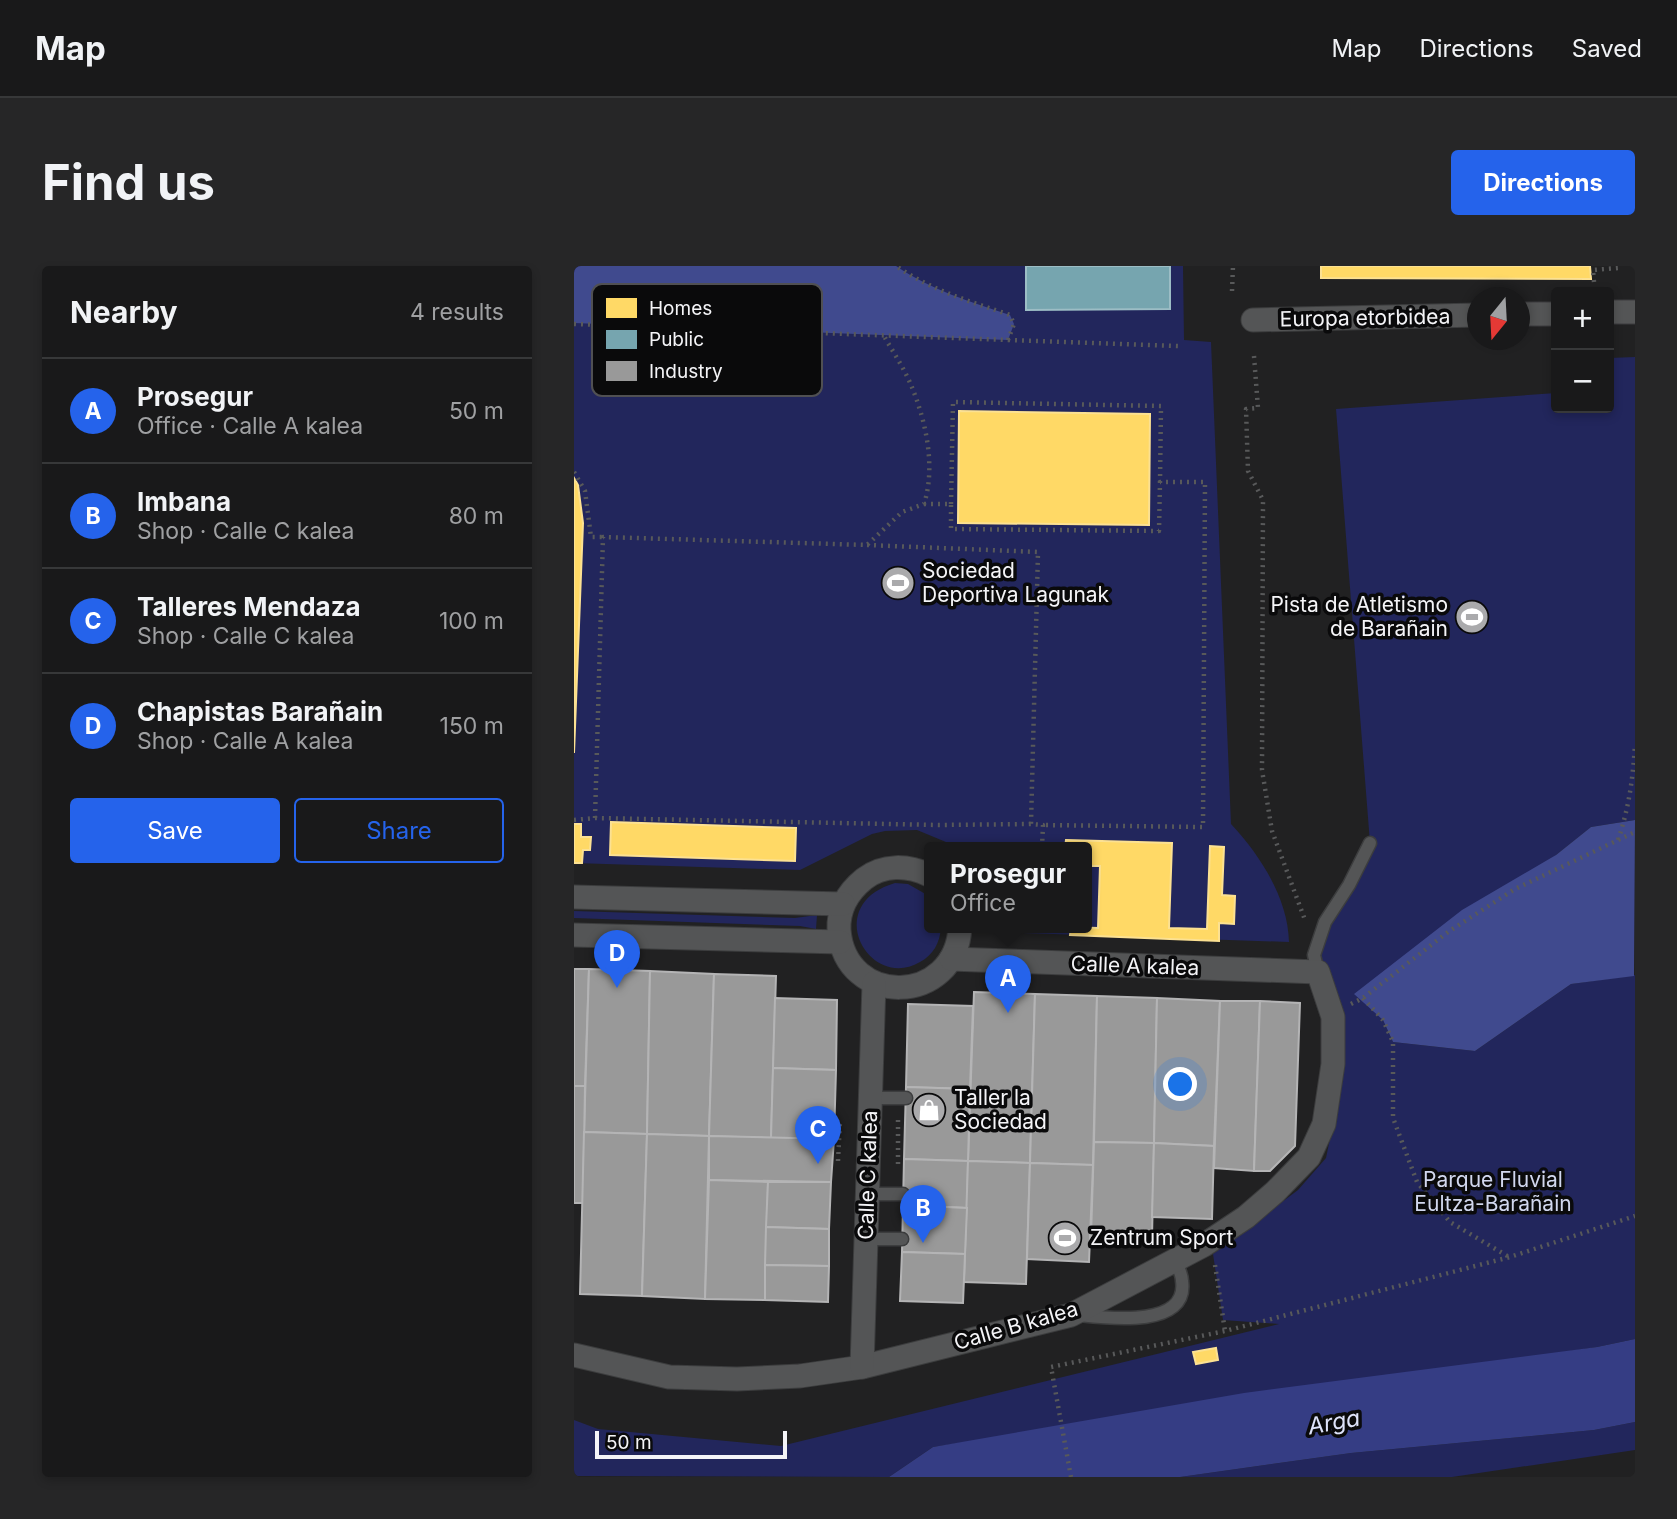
<!DOCTYPE html>
<html lang="en">
<head>
<meta charset="utf-8">
<style>
	body { margin:0; font-family:Inter,sans-serif; background:#262627; color:#f1f3f6 }
	.controls { position:absolute; right:21px; top:21px; display:grid; overflow:hidden; border-radius:7px; box-shadow:0 4px 10px #0003 }
	.controls button { width:63px; height:63px; display:grid; place-items:center; padding:0; border:0; border-bottom:2px solid #373839; background:#19191a; color:#f1f3f6; font:35px sans-serif }
	.compass { position:absolute; left:893px; top:21px; width:63px; height:63px; border-radius:50%; background:#19191a; box-shadow:0 4px 10px #0003; rotate:198deg }
	.scale { position:absolute; left:21px; bottom:18px; width:192px; box-sizing:border-box; padding-left:7px; border:4px solid #f4f4f7; border-top:0; font-size:19px; line-height:24px; white-space:nowrap; color:#f4f4f7; -webkit-text-stroke:5px #0a0a0b; paint-order:stroke }
	.you { position:absolute; left:607px; top:819px; width:24px; height:24px; margin:-18px; border:5px solid #fff; border-radius:50%; background:#1a73e8; box-shadow:0 0 0 10px #1a73e833 }
	.badge { display:grid; place-items:center; width:46px; height:46px; border-radius:50%; background:#2563eb; color:#fff; font-size:23px; font-weight:700 }
	.pin { position:absolute; translate:-50% -58px; filter:drop-shadow(0 2px 4px #0008) }
	.pin::after { content:''; position:absolute; top:37px; width:24px; height:21px; background:inherit; clip-path:polygon(0 0,100% 0,50% 100%) }
	.popup { position:absolute; left:350px; top:576px; width:168px; height:91px; box-sizing:border-box; display:grid; place-content:center; border-radius:7px; background:#19191a; filter:drop-shadow(0 2px 5px #0005); font-size:23px; white-space:nowrap; color:#9fa0a2 }
	.popup b { font-size:26px; color:#f1f3f6 }
	.popup::after { content:''; position:absolute; left:50%; top:100%; margin-left:-14px; border:14px solid transparent; border-top-color:#19191a }
	.list { margin:0; padding:0; list-style:none }
	h2 { display:flex; justify-content:space-between; align-items:center; height:91px; margin:0; padding:0 28px; font-size:30px }
	h2 small { font-size:23px; font-weight:400; color:#9fa0a2 }
	.list li { display:grid; grid-template-columns:46px 1fr auto; gap:21px; align-items:center; box-sizing:border-box; height:105px; padding:0 28px; border-top:2px solid #373839 }
	.list b { display:block; font-size:26px; white-space:nowrap }
	.list p { margin:0; font-size:23px; white-space:nowrap; color:#9fa0a2 }
	.list em { font-size:23px; font-style:normal; color:#9fa0a2 }
	.actions { display:flex; gap:14px; padding:21px 28px }
	.actions a { flex:1; padding:16px 0; border:2px solid #2563eb; border-radius:7px; text-align:center; font-size:24px; color:#2563eb }
	.actions .main { background:#2563eb; color:#fff }
	.map { position:relative; flex:none; width:1061px; height:1211px; overflow:hidden; border-radius:7px }
	header { display:flex; align-items:center; gap:42px; box-sizing:border-box; height:98px; padding:0 35px; background:#19191a; border-bottom:2px solid #373839 }
	header strong { font-size:33px }
	nav { display:flex; gap:38px; margin-inline-start:auto; font-size:24px }
	.intro { display:flex; align-items:center; justify-content:space-between; box-sizing:border-box; height:168px; padding:0 42px }
	h1 { margin:0; font-size:49px }
	.button { padding:18px 32px; border-radius:7px; background:#2563eb; color:#fff; font-size:24px; font-weight:700 }
	main { display:flex; gap:42px; padding:0 42px }
	aside { flex:1; background:#19191a; border-radius:7px; box-shadow:0 4px 10px #0003 }
	.map>svg:first-child { display:block }
	.green { fill:#22265c }
	.forest { fill:#404a8e }
	.water { fill:#353d84 }
	.homes { fill:#ffd966; stroke:#fce192; stroke-width:2 }
	.public { fill:#76a5af; stroke:#9cbdc5; stroke-width:2 }
	.industry { fill:#999; stroke:#b4b4b5; stroke-width:2 }
	.lines { fill:none; stroke-linecap:round; stroke-linejoin:round }
	.lane-casing { stroke:#3c3d3e; stroke-width:15 }
	.street-casing { stroke:#3c3d3e; stroke-width:25 }
	.path { stroke:#58595a; stroke-width:4.5; stroke-dasharray:2 5; stroke-linecap:butt }
	.lane { stroke:#545556; stroke-width:12 }
	.street { stroke:#545556; stroke-width:23 }
	.labels { text-anchor:middle; stroke-width:7; stroke-linejoin:round; paint-order:stroke }
	.street-label { font-size:21px; fill:#f4f4f7; stroke:#0a0a0b }
	.poi-label { font-size:21px; fill:#f4f4f7; stroke:#0a0a0b; text-anchor:start }
	.park-label { font-size:21px; fill:#d1d7ee; stroke:#0a0a0b }
	.water-label { font-size:23px; font-style:italic; fill:#dee3fa; stroke:#0a0a0b }
	.key { fill:#0a0a0b; stroke:#505052; stroke-width:2 }
	.key-label { font-size:19px; fill:#f4f4f7 }
</style>
</head>
<body>
<header>
<strong>Map</strong>
<nav><a>Map</a><a>Directions</a><a>Saved</a></nav>
</header>
<div class="intro"><h1>Find us</h1><a class="button">Directions</a></div>
<main>
<aside>
<h2>Nearby<small>4 results</small></h2>
<ul class="list">
<li><span class="badge">A</span><div><b>Prosegur</b><p>Office · Calle A kalea</p></div><em>50 m</em></li>
<li><span class="badge">B</span><div><b>Imbana</b><p>Shop · Calle C kalea</p></div><em>80 m</em></li>
<li><span class="badge">C</span><div><b>Talleres Mendaza</b><p>Shop · Calle C kalea</p></div><em>100 m</em></li>
<li><span class="badge">D</span><div><b>Chapistas Barañain</b><p>Shop · Calle A kalea</p></div><em>150 m</em></li>
</ul>
<div class="actions"><a class="main">Save</a><a>Share</a></div>
</aside>
<div class="map">
<svg width="1061" height="1211" viewBox="0 0 1061 1211">
	<rect width="100%" height="100%" fill="#212122"/>
	<!-- green -->
	<g class="green">
		<path d="M0,0H609L610,74L637,76L657,558C686,589 714,632 715,676L421,666L420,661H513V581H384L343,564L311,565L298,568L226,604L0,597Z"/>
		<path d="M1061,91V554L1017,561L982,589L809,754L819,776L901,785L997,718L1061,709V1073L1023,1081L359,1181L315,1211L0,1210V1154L24,1163L207,1180L705,1058L649,1054L639,988L724,924L752,892L770,805L744,706L751,656L796,577L762,143L982,127V142H1035V92Z"/>
		<path d="M321,617L334,618L355,630V661H367C366,677 359,689 346,696C296,726 246,639 321,617Z"/>
		<path d="M0,645L221,652L243,649L242,663L226,660L0,652Z"/>
		<path d="M1061,1156V1184L878,1211H606L777,1187L1020,1164Z"/>
	</g>
	<!-- forest -->
	<g class="forest">
		<path d="M0,0H322C359,25 395,35 436,49L440,58L434,74L0,57Z"/>
		<path d="M1061,554L1060,710L997,718L901,785L819,776L809,754L780,728L888,644L982,589L1017,561Z"/>
	</g>
	<!-- water -->
	<path class="water" d="M1061,1073V1156L1020,1164L777,1187L606,1211H315L359,1181L670,1127L1023,1081Z"/>
	<!-- homes -->
	<g class="homes">
		<path d="M747,0H1016L1017,13L747,12Z"/>
		<path d="M385,145L576,148L575,259L384,257Z"/>
		<path d="M0,212L4,219L9,257L0,487Z"/>
		<path d="M37,556L222,562L221,595L36,589Z"/>
		<path d="M0,558H7V571H17L16,584H9L8,597H0Z"/>
		<path d="M492,574L598,577L595,662L633,663L636,580L650,581L648,629L661,630L660,658L645,657V675L496,669L497,661L524,662L526,600H513V581H491Z"/>
		<path d="M642,1082L644,1094L622,1098L619,1086Z"/>
	</g>
	<!-- public -->
	<path class="public" d="M452,0H596V43L452,44Z"/>
	<!-- industry -->
	<g class="industry">
		<path d="M0,703H15L11,820H0Z"/>
		<path d="M15,703L76,705L73,868L10,866Z"/>
		<path d="M76,705L140,708L135,870L73,868Z"/>
		<path d="M140,708L202,710L197,872L135,870Z"/>
		<path d="M400,726L461,728L456,897L394,895Z"/>
		<path d="M461,728L523,730L519,899L456,897Z"/>
		<path d="M523,730L583,732L580,877L520,876Z"/>
		<path d="M201,732L263,734L262,804L199,802Z"/>
		<path d="M583,732L646,735L640,880L580,877Z"/>
		<path d="M646,735H686L680,905L640,902Z"/>
		<path d="M686,735L726,737L721,880L696,905H680Z"/>
		<path d="M334,738L399,740L396,823L332,821Z"/>
		<path d="M199,802L262,804L260,873L197,872Z"/>
		<path d="M0,820H11L9,937H0Z"/>
		<path d="M332,821L396,823L394,895L330,893Z"/>
		<path d="M10,866L73,868L68,1030L6,1028Z"/>
		<path d="M73,868L135,870L131,1033L68,1030Z"/>
		<path d="M135,870L260,873L257,916L135,914Z"/>
		<path d="M520,876L580,877L578,972L517,970Z"/>
		<path d="M580,877L640,880L638,953L578,951Z"/>
		<path d="M330,893L394,895L393,942L329,939Z"/>
		<path d="M394,895L456,897L452,1018L390,1016Z"/>
		<path d="M456,897L519,899L515,996L453,993Z"/>
		<path d="M135,914L194,916L191,1034L131,1033Z"/>
		<path d="M194,916H257L255,963L192,961Z"/>
		<path d="M329,939L393,942L391,988L328,986Z"/>
		<path d="M192,961L255,963V1000L191,999Z"/>
		<path d="M328,986L391,988L389,1037L326,1035Z"/>
		<path d="M191,999L255,1000L254,1036L191,1034Z"/>
	</g>
	<g class="lines">
		<defs>
			<g id="lane">
				<path d="M744,706L740,689L751,656L775,619L796,577"/>
				<path d="M296,832H332"/>
				<path d="M293,928H329"/>
				<path d="M292,973H328"/>
				<path d="M504,1049C532,1052 615,1063 608,1015C608,1008 604,1001 601,994"/>
			</g>
			<g id="street">
				<path d="M1035,46H1061"/>
				<path d="M946,48H982"/>
				<path d="M679,54L904,49"/>
				<path d="M355,609C334,599 309,598 290,613C274,626 264,643 265,664C271,742 382,740 386,661"/>
				<path d="M0,631L269,638"/>
				<path d="M0,669L266,676"/>
				<path d="M0,1089L95,1111L163,1113L226,1110L288,1101L497,1049L630,979L672,951L701,926L735,891L750,858L759,798V751L744,706L377,693"/>
				<path d="M288,1101L300,717"/>
			</g>
		</defs>
		<!-- lane casing -->
		<use href="#lane" class="lane-casing"/>
		<!-- street casing -->
		<use href="#street" class="street-casing"/>
		<!-- path -->
		<g class="path">
			<path d="M1020,16L1019,4L1044,2V0"/>
			<path d="M658,25L659,0"/>
			<path d="M0,58L434,74L440,58L436,49C395,35 359,25 322,0"/>
			<path d="M434,74L604,80"/>
			<path d="M680,90L684,142L672,143L674,205L689,234L688,504L698,565L731,654"/>
			<path d="M0,206L11,225L17,271H29"/>
			<path d="M350,238H377V263L585,265L586,216H631L629,561L469,559"/>
			<path d="M377,238L379,136L587,140L586,216"/>
			<path d="M293,279L464,286L457,558"/>
			<path d="M21,552L29,271L293,279L328,246L350,238C362,201 352,155 337,119C330,102 319,86 310,70"/>
			<path d="M0,554L21,552L364,559L457,558L469,559L468,581"/>
			<path d="M1044,574C1055,542 1059,512 1061,478"/>
			<path d="M789,732L809,754L819,776V852L843,916L876,956L935,991"/>
			<path d="M777,738L789,732L874,666L941,623L1061,566"/>
			<path d="M264,895L266,855"/>
			<path d="M324,898V850"/>
			<path d="M641,999L651,1065"/>
			<path d="M497,1211L477,1101L651,1065L936,991L1061,950"/>
		</g>
		<!-- lane -->
		<use href="#lane" class="lane"/>
		<!-- street -->
		<use href="#street" class="street"/>
	</g>
	<!-- icons -->
	<defs>
		<symbol id="stadium-disc" viewBox="-11 -11 22 22"><circle r="9.5" fill="#aaaaac" stroke="#0a0a0b"/><path d="M0-5a6.5 5 0 1 0 0 10a6.5 5 0 1 0 0-10ZM-3.5-1.8h7v3.6h-7Z" fill="#fff"/></symbol>
		<symbol id="shop-disc" viewBox="-11 -11 22 22"><circle r="9.5" fill="#aaaaac" stroke="#0a0a0b"/><path d="M-5-2.5h2.3a2.7 3.5 0 0 1 5.4 0H5L5.5 6h-11ZM-1.5-2.5h3a1.5 2.3 0 0 0-3 0Z" fill="#fff"/></symbol>
	</defs>
	<g fill-rule="evenodd">
		<use href="#stadium-disc" x="305" y="298" width="38" height="38"/>
		<use href="#stadium-disc" x="879" y="332" width="38" height="38"/>
		<use href="#shop-disc" x="336" y="825" width="38" height="38"/>
		<use href="#stadium-disc" x="472" y="953" width="38" height="38"/>
	</g>
	<g class="labels">
		<!-- street labels -->
		<g class="street-label">
			<text transform="translate(791 52) rotate(-1)" y="7">Europa etorbidea</text>
			<text transform="translate(561 700) rotate(2)" y="7">Calle A kalea</text>
			<text transform="translate(294 909) rotate(-88)" y="7">Calle C kalea</text>
			<text transform="translate(442 1060) rotate(-16)" y="7">Calle B kalea</text>
		</g>
		<!-- poi labels -->
		<g class="poi-label">
			<text x="348" y="312">Sociedad<tspan x="348" dy="24">Deportiva Lagunak</tspan></text>
			<text x="874" y="346" text-anchor="end">Pista de Atletismo<tspan x="874" dy="24">de Barañain</tspan></text>
			<text x="380" y="839">Taller la<tspan x="380" dy="24">Sociedad</tspan></text>
			<text x="516" y="979">Zentrum Sport</text>
		</g>
		<!-- park labels -->
		<g class="park-label">
			<text x="919" y="921">Parque Fluvial<tspan x="919" dy="24">Eultza-Barañain</tspan></text>
		</g>
		<!-- water labels -->
		<g class="water-label">
			<text transform="translate(760 1156) rotate(-10)" y="8">Arga</text>
		</g>
	</g>
	<!-- legend -->
	<rect x="18" y="18" width="230" height="112" rx="10" class="key"/>
	<rect x="32" y="32" width="31" height="20" fill="#ffd966"/>
	<rect x="32" y="64" width="31" height="19" fill="#76a5af"/>
	<rect x="32" y="95" width="31" height="20" fill="#999"/>
	<g class="key-label">
		<text x="75" y="49">Homes</text>
		<text x="75" y="80">Public</text>
		<text x="75" y="112">Industry</text>
	</g>
</svg>
<div class="controls">
<button>+</button>
<button>−</button>
</div>
<svg class="compass" viewBox="-18 -18 36 36"><path d="M0-13l5 13h-10z" fill="#e53935"/><path d="M0 13l5-13h-10z" fill="#9fa0a2"/></svg>
<div class="scale">50 m</div>
<div class="you"></div>
<div class="pin badge" style="left:434px;top:747px">A</div>
<div class="popup"><b>Prosegur</b>Office</div>
<div class="pin badge" style="left:349px;top:977px">B</div>
<div class="pin badge" style="left:244px;top:898px">C</div>
<div class="pin badge" style="left:43px;top:722px">D</div>
</div>
</main>
</body>
</html>
